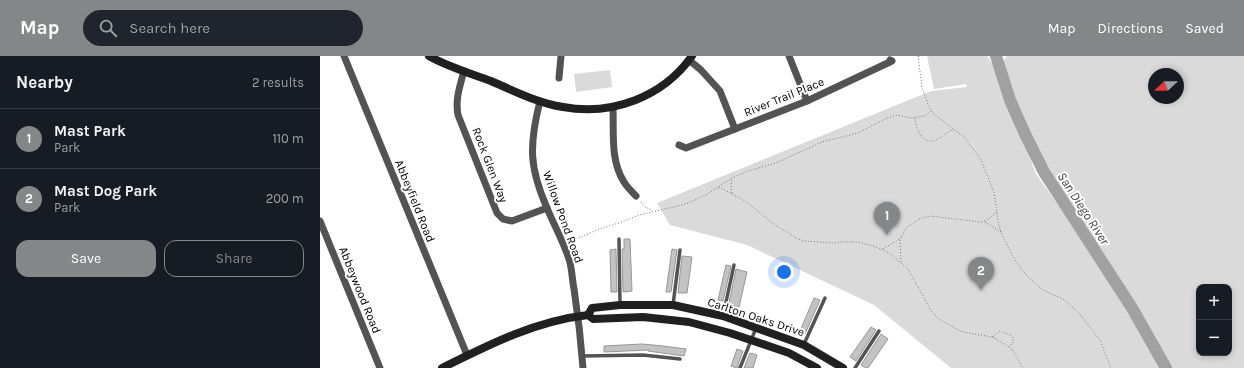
<!DOCTYPE html>
<html lang="en">
<head>
<meta charset="utf-8">
<style>
	body { margin:0; font-family:Karla,sans-serif; background:#20242c; color:#f1f3f6 }
	.controls { position:absolute; right:12px; bottom:12px; display:grid; overflow:hidden; border-radius:8px; box-shadow:0 2px 6px #0003 }
	.controls button { width:36px; height:36px; display:grid; place-items:center; padding:0; border:0; border-bottom:1px solid #363941; background:#171b24; color:#f1f3f6; font:20px sans-serif }
	.compass { position:absolute; left:828px; top:12px; width:36px; height:36px; border-radius:50%; background:#171b24; box-shadow:0 2px 6px #0003; rotate:248deg }
	.you { position:absolute; left:464px; top:216px; width:14px; height:14px; margin:-10px; border:3px solid #fff; border-radius:50%; background:#1a73e8; box-shadow:0 0 0 6px #1a73e833 }
	.badge { display:grid; place-items:center; width:26px; height:26px; border-radius:50%; background:#858687; color:#fff; font-size:13px; font-weight:700 }
	.pin { position:absolute; translate:-50% -33px; filter:drop-shadow(0 1px 2px #0008) }
	.pin::after { content:''; position:absolute; top:21px; width:14px; height:12px; background:inherit; clip-path:polygon(0 0,100% 0,50% 100%) }
	.list { margin:0; padding:0; list-style:none }
	h2 { display:flex; justify-content:space-between; align-items:center; height:52px; margin:0; padding:0 16px; font-size:17px }
	h2 small { font-size:13px; font-weight:400; color:#9ea1a6 }
	.list li { display:grid; grid-template-columns:26px 1fr auto; gap:12px; align-items:center; box-sizing:border-box; height:60px; padding:0 16px; border-top:1px solid #363941 }
	.list b { display:block; font-size:15px; white-space:nowrap }
	.list p { margin:0; font-size:13px; white-space:nowrap; color:#9ea1a6 }
	.list em { font-size:13px; font-style:normal; color:#9ea1a6 }
	.actions { display:flex; gap:8px; padding:12px 16px }
	.actions a { flex:1; padding:9px 0; border:1px solid #858687; border-radius:12px; text-align:center; font-size:14px; color:#858687 }
	.actions .main { background:#858687; color:#fff }
	.icon { flex:none; width:22px; height:22px; fill:none; stroke:currentColor; stroke-width:2; stroke-linecap:round; stroke-linejoin:round }
	.map { position:relative; flex:none; width:924px; height:312px; overflow:hidden }
	header { display:flex; align-items:center; gap:24px; box-sizing:border-box; height:56px; padding:0 20px; background:#858687; color:#fff }
	header strong { font-size:19px }
	nav { display:flex; gap:22px; margin-inline-start:auto; font-size:14px }
	.search { width:280px; height:36px; background:#20242c; display:flex; align-items:center; gap:10px; box-sizing:border-box; padding:0 14px; border-radius:22px; color:#9ea1a6; font-size:15px }
	main { display:flex }
	aside { flex:1; background:#171b24 }
	.map>svg:first-child { display:block }
	.green { fill:#dadada; fill-rule:evenodd }
	.lines { fill:none; stroke-linecap:round; stroke-linejoin:round }
	.river { stroke:#a1a1a1; stroke-width:12 }
	.building { fill:#c3c3c3; stroke:#979797 }
	.path { stroke:#757575; stroke-width:1; stroke-dasharray:1 2; stroke-linecap:butt }
	.lane { stroke:#535353; stroke-width:3.5 }
	.street { stroke:#535353; stroke-width:7 }
	.secondary { stroke:#202020; stroke-width:8 }
	.labels { text-anchor:middle; stroke-width:4; stroke-linejoin:round; paint-order:stroke }
	.street-label { font-size:12px; fill:#000; stroke:#fff }
	.water-label { font-size:13px; font-style:italic; fill:#424242; stroke:#fff }
</style>
</head>
<body>
<header>
<strong>Map</strong>
<div class="search"><svg class="icon" aria-label="search" viewBox="0 0 24 24"><circle cx="10" cy="10" r="6"/><path d="M15 15l6 6"/></svg>Search here</div>
<nav><a>Map</a><a>Directions</a><a>Saved</a></nav>
</header>
<main>
<aside>
<h2>Nearby<small>2 results</small></h2>
<ul class="list">
<li><span class="badge">1</span><div><b>Mast Park</b><p>Park</p></div><em>110 m</em></li>
<li><span class="badge">2</span><div><b>Mast Dog Park</b><p>Park</p></div><em>200 m</em></li>
</ul>
<div class="actions"><a class="main">Save</a><a>Share</a></div>
</aside>
<div class="map">
<svg width="924" height="312" viewBox="0 0 924 312">
	<rect width="100%" height="100%" fill="#fff"/>
	<!-- green -->
	<g class="green">
		<path d="M607,0H667L677,15L716,118L785,214L842,312H631L554,249L427,189L350,169L337,147L611,35L647,31L646,28L614,33Z"/>
		<path d="M687,0H924V312H852L815,249L727,113L709,75L682,8ZM834,18H858V42H834ZM879,231H909V297H879Z"/>
		<path d="M290,14L292,31L256,36L254,18Z"/>
	</g>
	<g class="lines">
		<!-- river -->
		<path class="river" d="M676,0L690,44L705,78L724,116L812,252L846,312"/>
	</g>
	<!-- building -->
	<g class="building">
		<path d="M304,183H310L312,235L303,236L302,193H304Z"/>
		<path d="M296,193L297,236H291L290,194Z"/>
		<path d="M352,193L357,194L351,236H346Z"/>
		<path d="M362,200L372,201L367,237H358Z"/>
		<path d="M406,209L411,210L403,245L398,244Z"/>
		<path d="M416,213L427,216L419,251L412,250L413,248L409,247Z"/>
		<path d="M494,242L500,244L485,278L480,275Z"/>
		<path d="M551,271L556,274L536,305L530,301Z"/>
		<path d="M561,278L568,283L548,312H546L541,309Z"/>
		<path d="M322,288L343,290L366,293L364,300L328,295L329,294L284,296V290Z"/>
		<path d="M417,293L423,295L417,312L411,310Z"/>
		<path d="M430,297L437,299L433,312H424Z"/>
	</g>
	<g class="lines">
		<!-- path -->
		<g class="path">
			<path d="M598,0L602,31L608,49L614,58L644,81L660,102L674,136L679,170L683,181L696,206L709,222L723,234L743,243L758,256L780,284L791,312"/>
			<path d="M595,62C596,72 602,90 616,84C623,81 626,76 633,74"/>
			<path d="M399,131L425,145L455,169L478,183L485,185L514,187L520,186H537L554,190L569,197L588,213L612,256L620,264L642,276L673,281L692,293L703,312"/>
			<path d="M412,137L411,130L412,122"/>
			<path d="M321,146L325,151L332,154"/>
			<path d="M665,166L681,176"/>
			<path d="M250,184L259,182L279,173L302,166L319,159L366,148L386,139L412,122L428,115L456,107L502,86L538,77L565,63L577,59L591,62L605,60L612,54"/>
			<path d="M580,184L581,206"/>
			<path d="M563,193L581,182L586,172L599,163L610,160L661,166L667,164L677,156"/>
			<path d="M672,281L679,275L691,279L694,285L690,290"/>
		</g>
		<!-- lane -->
		<g class="lane">
			<path d="M299,183L300,248"/>
			<path d="M353,249L360,194"/>
			<path d="M403,260L414,209"/>
			<path d="M484,288L505,242"/>
			<path d="M262,300L323,299L360,303"/>
			<path d="M420,312L436,272"/>
			<path d="M535,312L559,275"/>
		</g>
		<!-- street -->
		<g class="street">
			<path d="M24,0L147,299"/>
			<path d="M469,0L487,45"/>
			<path d="M369,4L381,14L400,35L415,73"/>
			<path d="M144,15C140,30 135,43 138,59L177,157L183,163L192,165L227,152"/>
			<path d="M239,22L241,0"/>
			<path d="M220,45C209,89 209,111 227,152C234,169 243,185 249,203C252,212 252,223 254,233C258,259 261,285 263,312"/>
			<path d="M293,51C294,76 290,104 304,126C307,131 312,136 316,140"/>
			<path d="M359,89L366,92L487,45L572,5L570,4"/>
			<path d="M0,165L60,312"/>
		</g>
		<!-- secondary -->
		<g class="secondary">
			<path d="M109,0C126,10 152,18 171,25C194,35 218,47 243,51C292,60 343,41 372,0"/>
			<path d="M268,259L272,252L300,249H353L403,260L484,289L523,312"/>
			<path d="M122,312C168,289 215,265 268,259L273,263L323,261L369,266L410,277L469,297L497,312"/>
		</g>
	</g>
	<g class="labels">
		<!-- street labels -->
		<g class="street-label">
			<text transform="translate(464 41) rotate(-22)" y="4">River Trail Place</text>
			<text transform="translate(170 109) rotate(69)" y="4">Rock Glen Way</text>
			<text transform="translate(95 145) rotate(68)" y="4">Abbeyfield Road</text>
			<text transform="translate(243 161) rotate(70)" y="4">Willow Pond Road</text>
			<text transform="translate(40 234) rotate(68)" y="4">Abbeywood Road</text>
			<text transform="translate(436 261) rotate(18)" y="4">Carlton Oaks Drive</text>
		</g>
		<!-- water labels -->
		<g class="water-label">
			<text transform="translate(764 152) rotate(57)" y="5">San Diego River</text>
		</g>
	</g>
</svg>
<div class="controls">
<button>+</button>
<button>−</button>
</div>
<svg class="compass" viewBox="-18 -18 36 36"><path d="M0-13l5 13h-10z" fill="#e53935"/><path d="M0 13l5-13h-10z" fill="#9ea1a6"/></svg>
<div class="you"></div>
<div class="pin badge" style="left:567px;top:179px">1</div>
<div class="pin badge" style="left:661px;top:234px">2</div>
</div>
</main>
</body>
</html>
